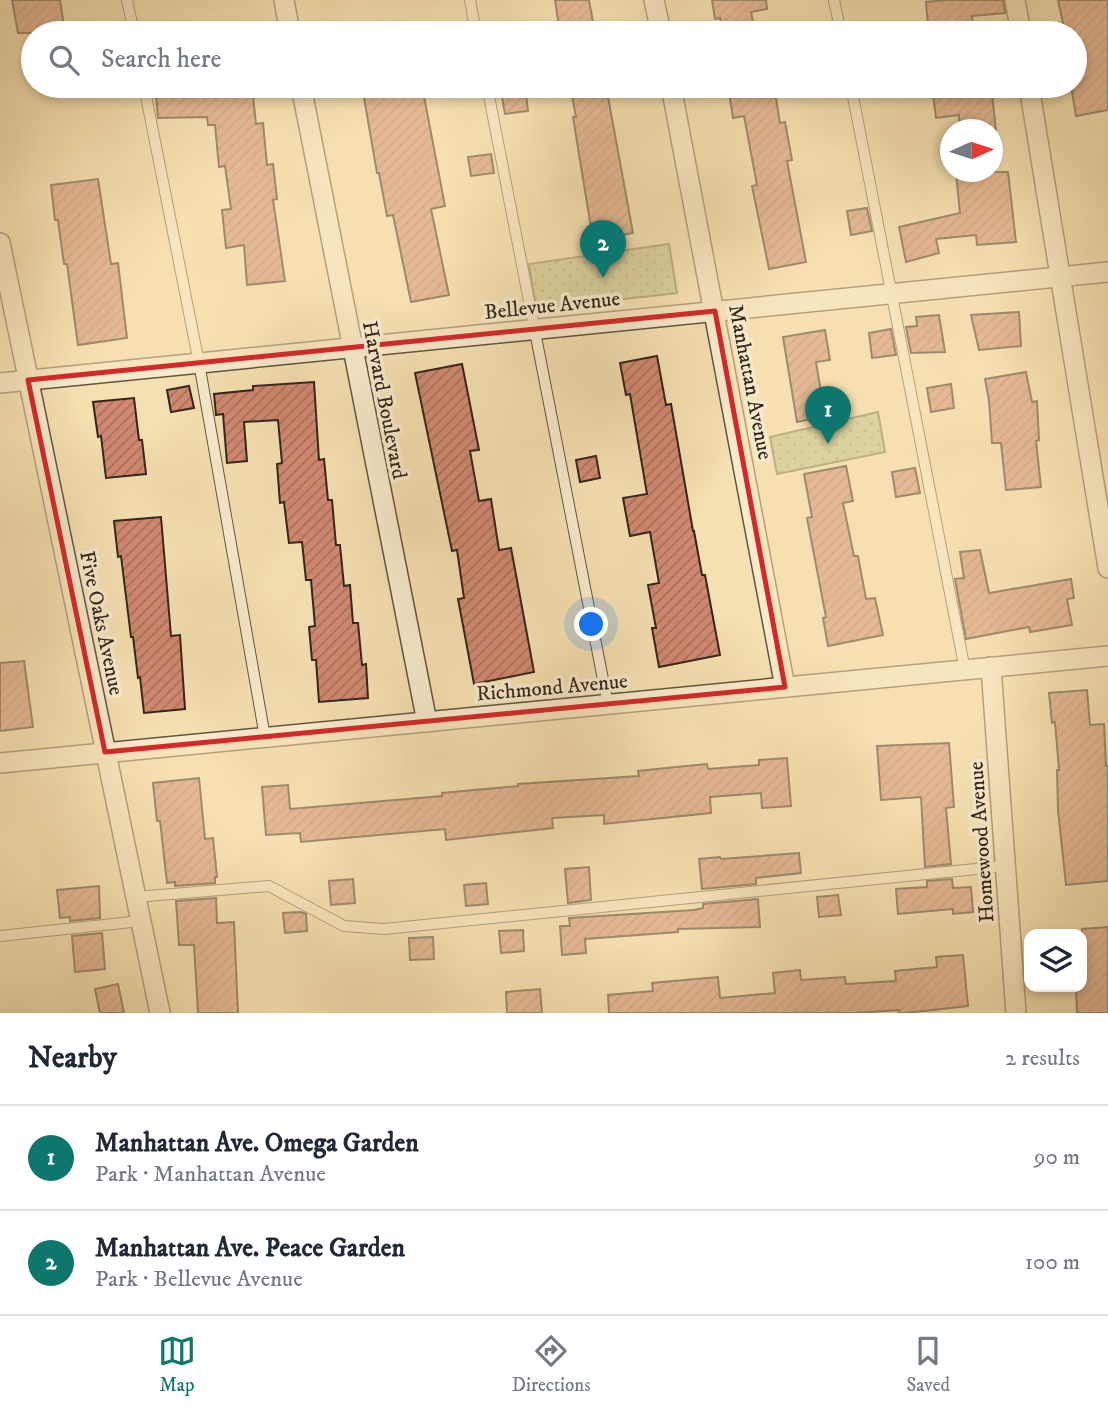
<!DOCTYPE html>
<html lang="en">
<head>
<meta charset="utf-8">
<style>
	body { margin:0; font-family:"IM FELL DW Pica",serif; background:#f6f6f7; color:#1f2937 }
	.controls { position:absolute; right:21px; bottom:21px; display:grid; overflow:hidden; border-radius:14px; box-shadow:0 4px 10px #0003 }
	.controls button { width:63px; height:63px; display:grid; place-items:center; padding:0; border:0; border-bottom:2px solid #e0e1e3; background:#fff; color:#1f2937; font:35px sans-serif }
	.compass { position:absolute; left:940px; top:119px; width:63px; height:63px; border-radius:50%; background:#fff; box-shadow:0 4px 10px #0003; rotate:87deg }
	.you { position:absolute; left:592px; top:625px; width:24px; height:24px; margin:-18px; border:5px solid #fff; border-radius:50%; background:#1a73e8; box-shadow:0 0 0 10px #1a73e833 }
	.badge { display:grid; place-items:center; width:46px; height:46px; border-radius:50%; background:#0f766e; color:#fff; font-size:23px; font-weight:700 }
	.pin { position:absolute; translate:-50% -58px; filter:drop-shadow(0 2px 4px #0008) }
	.pin::after { content:''; position:absolute; top:37px; width:24px; height:21px; background:inherit; clip-path:polygon(0 0,100% 0,50% 100%) }
	.list { margin:0; padding:0; list-style:none }
	h2 { display:flex; justify-content:space-between; align-items:center; height:91px; margin:0; padding:0 28px; font-size:30px }
	h2 small { font-size:23px; font-weight:400; color:#747a83 }
	.list li { display:grid; grid-template-columns:46px 1fr auto; gap:21px; align-items:center; box-sizing:border-box; height:105px; padding:0 28px; border-top:2px solid #e0e1e3 }
	.list b { display:block; font-size:26px; white-space:nowrap }
	.list p { margin:0; font-size:23px; white-space:nowrap; color:#747a83 }
	.list em { font-size:23px; font-style:normal; color:#747a83 }
	.icon { flex:none; width:38px; height:38px; fill:none; stroke:currentColor; stroke-width:2; stroke-linecap:round; stroke-linejoin:round }
	.map { position:relative; flex:none; width:1108px; height:1013px; overflow:hidden }
	.search { position:absolute; background:#fff; box-shadow:0 4px 10px #0003; left:21px; right:21px; top:21px; height:77px; display:flex; align-items:center; gap:18px; box-sizing:border-box; padding:0 24px; border-radius:38px; color:#747a83; font-size:26px }
	.sheet { height:301px; background:#fff }
	nav { display:flex; justify-content:space-around; align-items:center; box-sizing:border-box; height:98px; border-top:2px solid #e0e1e3; background:#fff; font-size:19px; color:#747a83 }
	nav a { display:grid; justify-items:center; gap:4px }
	nav .on { color:#0f766e }
	.map>svg:first-child { display:block }
	.garden { fill:url(#garden-dots); stroke:#7a7353; stroke-width:2 }
	.building { fill:url(#building-hatch); stroke:#34251d; stroke-width:2 }
	.lines { fill:none; stroke-linecap:round; stroke-linejoin:round }
	.service-casing { stroke:#645442; stroke-width:12 }
	.minor-casing { stroke:#645442; stroke-width:22 }
	.service { stroke:#f8ebcc; stroke-width:10 }
	.minor { stroke:#f8ebcc; stroke-width:19 }
	.marked { fill:none; stroke:#d62828; stroke-width:5; stroke-linejoin:round }
	.labels { text-anchor:middle; stroke-width:7; stroke-linejoin:round; paint-order:stroke }
	.street-label { font-size:21px; fill:#34251d; stroke:#f8ebcc }
</style>
</head>
<body>
<div class="map">
<svg width="1108" height="1013" viewBox="0 0 1108 1013">
	<defs>
		<pattern id="garden-dots" width="8" height="8" patternUnits="userSpaceOnUse" patternTransform="scale(1.75)"><rect width="8" height="8" fill="#bfc189"/><path d="M2 2h.1M6 6h.1" fill="none" stroke="#9c9d6f" stroke-width="1.8" stroke-linecap="round"/></pattern>
		<pattern id="building-hatch" width="6" height="6" patternUnits="userSpaceOnUse" patternTransform="scale(1.75)"><rect width="6" height="6" fill="#d18971"/><path d="M-1 1l2-2M0 6l6-6M5 7l2-2" fill="none" stroke="#aa705c"/></pattern>
	</defs>
	<rect width="100%" height="100%" fill="#f5e0b1"/>
	<filter id="stains"><feTurbulence type="fractalNoise" baseFrequency=".00286" numOctaves="4"/><feColorMatrix values="0 0 0 0 .2 0 0 0 0 .09 0 0 0 0 .02 0 0 0 .5 -.17"/></filter>
	<radialGradient id="worn" r=".72"><stop offset=".6" stop-color="#630" stop-opacity="0"/><stop offset="1" stop-color="#630" stop-opacity=".3"/></radialGradient>
	<!-- garden -->
	<g class="garden">
		<path d="M669,244L677,293L536,309L529,264Z"/>
		<path d="M878,412L885,452L777,474L770,437Z"/>
	</g>
	<!-- building -->
	<g class="building">
		<path d="M12,0H60L65,33H18Z"/>
		<path d="M555,0H589L595,33H560Z"/>
		<path d="M712,0H766L767,9L751,12L755,33H723L720,18L715,19Z"/>
		<path d="M946,0H1003L1005,13L972,16L974,31L939,33L937,24L928,25L926,2Z"/>
		<path d="M1058,0H1108V110L1076,116L1071,86H1075V33H1065Z"/>
		<path d="M204,86H252L256,124L263,123L267,165L273,164L277,199L273,200L285,281L247,285L244,245L226,248L222,210L231,209L225,166L219,167L215,125H208L207,117L158,118L156,96L205,95Z"/>
		<path d="M362,86H422L445,206L431,209L449,295L411,302L393,215L387,216L379,173H377Z"/>
		<path d="M570,86H606L633,233L593,240L573,117H576Z"/>
		<path d="M728,86H774L780,123L785,122L792,160L787,161L806,262L769,269L752,186L757,185L744,116L733,118Z"/>
		<path d="M932,86H991L996,130H960L959,115L936,118Z"/>
		<path d="M526,94L528,111L505,114L502,97Z"/>
		<path d="M491,154L494,173L471,176L468,157Z"/>
		<path d="M974,172H1008L1016,242L977,245L976,235L936,239L939,253L906,262L899,227L960,213L956,173Z"/>
		<path d="M98,179L111,264L118,263L127,338L78,345L67,264H64L58,220H55L51,185Z"/>
		<path d="M867,208L872,231L851,235L847,211Z"/>
		<path d="M1019,312L1021,346L979,350L971,315Z"/>
		<path d="M939,315L945,352L911,353L906,327L917,326L916,317Z"/>
		<path d="M891,329L896,355L872,358L869,333Z"/>
		<path d="M825,330L830,360L816,362L825,416L797,422L783,337Z"/>
		<path d="M657,356L666,405L671,404L693,531H694L702,575H705L720,655L659,667L652,628H656L648,585L659,583L650,532L630,536L623,498L647,494L630,394L626,395L620,363Z"/>
		<path d="M462,364L479,450L470,451L479,501L491,499L499,550L511,548L534,672L474,684L458,599L464,598L457,550L452,551L415,373Z"/>
		<path d="M1026,372L1032,402L1037,401L1039,440L1036,441L1041,487L1006,490L1001,443H992L989,400L985,379Z"/>
		<path d="M314,382L319,460L324,459L328,500H332L336,545H340L344,586L350,585L353,623H358L362,665L366,664L368,698L319,702L316,660H312L309,627L315,626L311,580H306L302,542L289,543L284,502L280,503L277,464L282,463L278,420L244,422L247,461L227,463L223,414L216,415L214,394L253,390V386Z"/>
		<path d="M951,384L954,408L931,412L927,388Z"/>
		<path d="M189,386L194,408L171,412L167,390Z"/>
		<path d="M134,398L139,440H142L146,474L106,478L101,436L98,437L93,402Z"/>
		<path d="M596,456L600,478L580,482L576,460Z"/>
		<path d="M846,466L853,501L843,503L854,556H858L866,599L875,598L883,635L828,646L823,618L826,617L807,518L812,517L804,474Z"/>
		<path d="M915,468L920,493L896,497L892,472Z"/>
		<path d="M161,517L171,636L180,635L185,709L144,713L140,677L138,678L133,637H131L121,556L118,557L114,521Z"/>
		<path d="M980,550L989,593L1071,579L1074,598L1067,599L1072,625L1030,632L1029,627L966,639L955,579L964,578L960,552Z"/>
		<path d="M24,661L33,727L0,731V663Z"/>
		<path d="M1087,690L1090,725L1104,724L1106,766H1108V881L1066,885L1058,810L1057,770H1059L1055,722L1052,723L1049,693Z"/>
		<path d="M949,743L954,807L946,808L951,864L925,867L921,797L881,800L877,746Z"/>
		<path d="M787,758L791,806L762,808L761,793L710,797L711,813L604,824V815L552,818L553,828L446,840L445,829L301,842L300,833L266,835L262,787L288,785L290,809L442,796V793L518,786V784L639,776L638,771L676,767L707,764L708,769L759,765V760Z"/>
		<path d="M199,778L205,839L213,838L217,877H215V883L175,886V882L167,883L160,821H157L153,783Z"/>
		<path d="M799,853L801,873L756,878V884L702,889L699,859L720,857L721,859Z"/>
		<path d="M589,867L591,900L568,903L565,869Z"/>
		<path d="M353,879L355,903L331,905L329,881Z"/>
		<path d="M952,879L953,888L971,887L973,912L953,914V909L898,914L896,889L927,887V881Z"/>
		<path d="M486,883L488,904L466,906L464,885Z"/>
		<path d="M99,886L100,918L70,921V917L60,918L57,890Z"/>
		<path d="M838,895L841,915L819,917L817,897Z"/>
		<path d="M216,898L217,923L234,922L238,1013H198L194,945H179L176,901Z"/>
		<path d="M758,899L760,927L678,929V932L585,939L586,953L562,955L560,926H570L569,918L694,910L703,908V904Z"/>
		<path d="M301,912L306,914L307,931L285,933L283,913Z"/>
		<path d="M1108,927V1013H1077L1076,987H1082V929Z"/>
		<path d="M523,930L524,951L501,953L499,931Z"/>
		<path d="M102,933L105,969L75,972L72,936Z"/>
		<path d="M433,937L434,959L410,960L409,938Z"/>
		<path d="M963,955L968,1006L906,1013H899V1010L855,1013H609L608,995L653,991L652,983L718,977L720,998L775,993L773,973L800,970L801,980L845,977L846,984L896,981L895,971L937,967L936,957Z"/>
		<path d="M118,984L124,1013H100L95,989Z"/>
		<path d="M540,989L542,1013H507L506,992Z"/>
	</g>
	<g class="lines">
		<defs>
			<g id="service">
				<path d="M127,0L134,33"/>
				<path d="M470,0L476,33"/>
				<path d="M834,0L841,33"/>
				<path d="M144,86L199,363L265,737"/>
				<path d="M487,86L608,705"/>
				<path d="M851,86L965,670"/>
				<path d="M136,897L269,886L344,926L384,929L1005,866"/>
				<path d="M0,936L141,921"/>
			</g>
			<g id="minor">
				<path d="M284,0L290,33"/>
				<path d="M654,0L661,33"/>
				<path d="M1015,0L1021,33"/>
				<path d="M301,86L427,722"/>
				<path d="M671,86L785,687"/>
				<path d="M1029,86L1108,568"/>
				<path d="M0,243L160,1013"/>
				<path d="M0,383L1108,272"/>
				<path d="M991,667L1016,1013"/>
				<path d="M0,763L1108,656"/>
			</g>
		</defs>
		<!-- service casing -->
		<use href="#service" class="service-casing"/>
		<!-- minor casing -->
		<use href="#minor" class="minor-casing"/>
		<!-- service -->
		<use href="#service" class="service"/>
		<!-- minor -->
		<use href="#minor" class="minor"/>
	</g>
	<!-- marked area -->
	<path d="M0 0H1108V1013H0ZM715,311L785,687L105,752L28,380Z" fill="#f5e0b1" fill-opacity=".55" fill-rule="evenodd"/>
	<path class="marked" d="M715,311L785,687L105,752L28,380Z"/>
	<g class="labels">
		<!-- street labels -->
		<g class="street-label">
			<text transform="translate(552 305) rotate(-6)" y="7">Bellevue Avenue</text>
			<text transform="translate(751 382) rotate(79)" y="7">Manhattan Avenue</text>
			<text transform="translate(385 400) rotate(79)" y="7">Harvard Boulevard</text>
			<text transform="translate(102 623) rotate(78)" y="7">Five Oaks Avenue</text>
			<text transform="translate(552 687) rotate(-5)" y="7">Richmond Avenue</text>
			<text transform="translate(981 842) rotate(-94)" y="7">Homewood Avenue</text>
		</g>
	</g>
	<rect width="100%" height="100%" filter="url(#stains)"/>
	<rect width="100%" height="100%" fill="url(#worn)"/>
</svg>
<div class="controls">
<button><svg class="icon" aria-label="layers" viewBox="0 0 24 24"><path d="M12 4l9 5-9 5-9-5zM3 14l9 5 9-5"/></svg></button>
</div>
<svg class="compass" viewBox="-18 -18 36 36"><path d="M0-13l5 13h-10z" fill="#e53935"/><path d="M0 13l5-13h-10z" fill="#747a83"/></svg>
<div class="you"></div>
<div class="pin badge" style="left:828px;top:444px">1</div>
<div class="pin badge" style="left:603px;top:278px">2</div>
<div class="search"><svg class="icon" aria-label="search" viewBox="0 0 24 24"><circle cx="10" cy="10" r="6"/><path d="M15 15l6 6"/></svg>Search here</div>
</div>
<section class="sheet">
<h2>Nearby<small>2 results</small></h2>
<ul class="list">
<li><span class="badge">1</span><div><b>Manhattan Ave. Omega Garden</b><p>Park · Manhattan Avenue</p></div><em>90 m</em></li>
<li><span class="badge">2</span><div><b>Manhattan Ave. Peace Garden</b><p>Park · Bellevue Avenue</p></div><em>100 m</em></li>
</ul>
</section>
<nav>
<a class="on"><svg class="icon" aria-label="map" viewBox="0 0 24 24"><path d="M3 6l6-2 6 2 6-2v14l-6 2-6-2-6 2zM9 4v14M15 6v14"/></svg>Map</a>
<a><svg class="icon" aria-label="directions" viewBox="0 0 24 24"><path d="M12 3l9 9-9 9-9-9zM9 14v-3h6M13 9l2 2-2 2"/></svg>Directions</a>
<a><svg class="icon" aria-label="saved" viewBox="0 0 24 24"><path d="M7 4h10v16l-5-4-5 4z"/></svg>Saved</a>
</nav>
</body>
</html>
